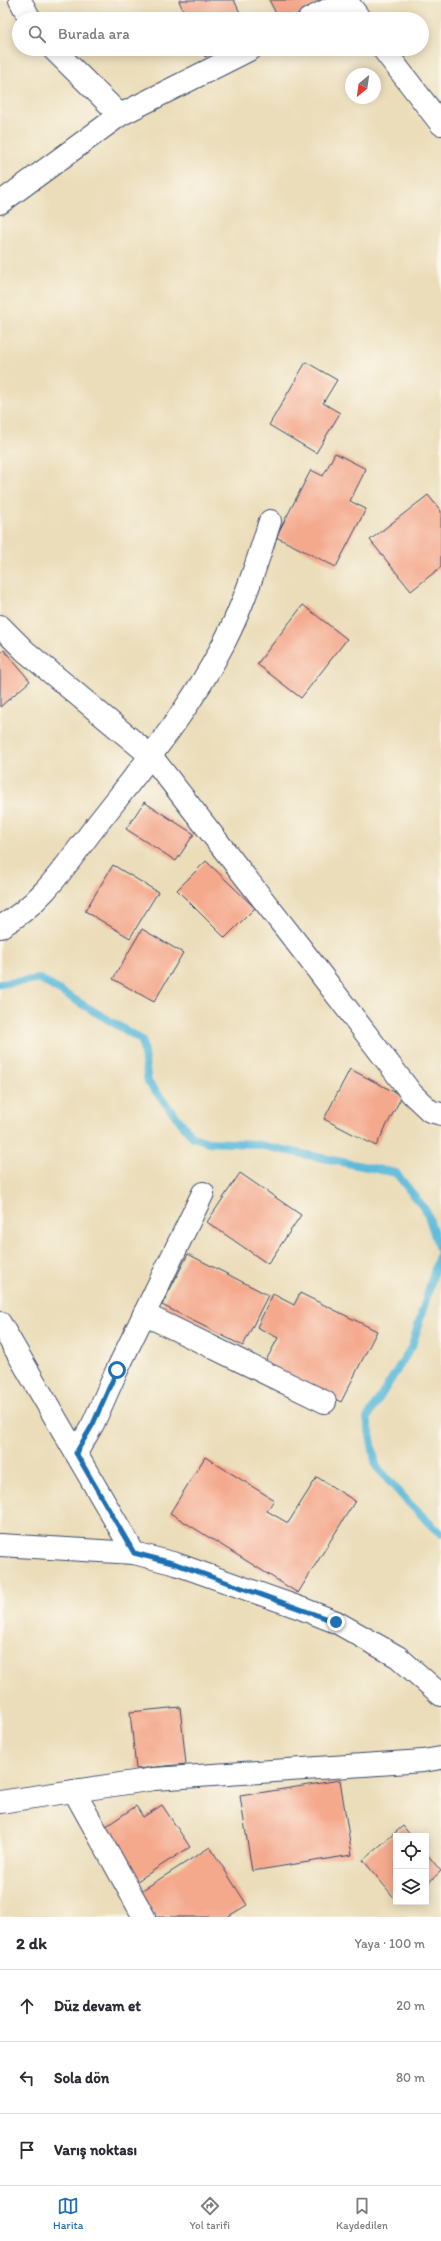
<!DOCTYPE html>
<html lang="tr">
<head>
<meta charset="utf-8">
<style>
	body { margin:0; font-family:Itim,sans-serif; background:#f2f2f3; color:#2b2b33 }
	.controls { position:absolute; right:12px; bottom:12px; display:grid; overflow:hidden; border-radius:0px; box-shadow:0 2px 10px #0003 }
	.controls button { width:36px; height:36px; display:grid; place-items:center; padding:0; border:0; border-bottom:1px solid #e1e1e2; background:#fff; color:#2b2b33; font:20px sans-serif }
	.compass { position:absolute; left:345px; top:68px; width:36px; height:36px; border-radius:50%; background:#fff; box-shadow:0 2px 10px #0003; rotate:209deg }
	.stop { position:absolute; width:12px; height:12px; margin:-9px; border:3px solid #1f6fb2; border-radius:50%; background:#fff }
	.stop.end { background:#1f6fb2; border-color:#fff; box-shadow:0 1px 4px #0008 }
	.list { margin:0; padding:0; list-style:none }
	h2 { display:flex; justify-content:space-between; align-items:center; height:52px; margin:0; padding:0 16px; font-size:17px }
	h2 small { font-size:13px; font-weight:400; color:#7c7c81 }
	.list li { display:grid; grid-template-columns:26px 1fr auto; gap:12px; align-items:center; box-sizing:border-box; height:72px; padding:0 16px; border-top:1px solid #e1e1e2 }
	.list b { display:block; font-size:15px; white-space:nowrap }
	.list em { font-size:13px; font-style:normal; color:#7c7c81 }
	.icon { flex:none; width:22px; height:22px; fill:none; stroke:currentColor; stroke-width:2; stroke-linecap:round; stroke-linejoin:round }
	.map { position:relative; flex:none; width:441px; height:1917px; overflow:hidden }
	.search { position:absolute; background:#fff; box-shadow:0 2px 10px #0003; left:12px; right:12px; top:12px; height:44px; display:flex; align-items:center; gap:10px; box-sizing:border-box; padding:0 14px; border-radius:22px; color:#7c7c81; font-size:15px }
	.sheet { height:268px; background:#fff }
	nav { display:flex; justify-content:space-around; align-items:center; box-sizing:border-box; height:56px; border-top:1px solid #e1e1e2; background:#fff; font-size:11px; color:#7c7c81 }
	nav a { display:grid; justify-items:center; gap:2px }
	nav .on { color:#1f6fb2 }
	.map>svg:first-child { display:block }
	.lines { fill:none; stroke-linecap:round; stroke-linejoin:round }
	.stream { stroke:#5bbada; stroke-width:8 }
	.building { fill:#f4a98d }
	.minor-casing { stroke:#3a496c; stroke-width:24 }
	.minor { stroke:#fff; stroke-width:22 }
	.route { stroke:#1f6fb2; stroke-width:5 }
</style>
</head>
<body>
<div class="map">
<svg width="441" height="1917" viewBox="0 0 441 1917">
	<rect width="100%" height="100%" fill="#fbf7ec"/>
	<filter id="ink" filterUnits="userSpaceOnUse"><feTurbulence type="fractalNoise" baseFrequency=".025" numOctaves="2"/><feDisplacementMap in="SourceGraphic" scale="8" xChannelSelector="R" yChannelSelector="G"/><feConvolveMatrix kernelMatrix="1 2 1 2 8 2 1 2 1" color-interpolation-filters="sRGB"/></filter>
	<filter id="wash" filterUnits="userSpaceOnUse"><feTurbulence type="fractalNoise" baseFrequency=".012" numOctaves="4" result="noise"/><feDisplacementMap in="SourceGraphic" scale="16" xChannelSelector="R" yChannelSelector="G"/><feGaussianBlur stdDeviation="0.9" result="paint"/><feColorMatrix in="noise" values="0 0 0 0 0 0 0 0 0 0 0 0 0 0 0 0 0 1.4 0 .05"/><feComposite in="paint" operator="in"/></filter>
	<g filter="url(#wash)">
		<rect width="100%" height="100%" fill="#ebddb9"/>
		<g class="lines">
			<!-- stream -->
			<path class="stream" d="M0,984L40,979L142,1040L148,1082L193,1137L208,1142L254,1144L396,1173L427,1212L440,1252L412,1346L367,1418L376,1466L407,1501L441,1534"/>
		</g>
		<g id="blocks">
			<!-- building -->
			<g class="building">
				<path d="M181,0H234L243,19H187L179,1Z"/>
				<path d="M269,0H326L288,19H279Z"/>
				<path d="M202,49H221L205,57Z"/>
				<path d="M306,362L337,380L323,403L340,413L316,453L269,425Z"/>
				<path d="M335,453L366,469L350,501L366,509L336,567L276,537L311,470L323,476Z"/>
				<path d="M428,495L441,511V567L411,591L370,540Z"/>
				<path d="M303,605L347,639L301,698L257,664Z"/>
				<path d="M4,650L30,681L0,707V654Z"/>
				<path d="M144,802L194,834L176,861L126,829Z"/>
				<path d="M206,861L255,908L225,938L177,890Z"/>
				<path d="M113,865L158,892L130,938L85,911Z"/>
				<path d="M142,929L183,953L154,1002L113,979Z"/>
				<path d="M350,1069L402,1096L376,1146L324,1119Z"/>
				<path d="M240,1173L301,1215L268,1264L207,1222Z"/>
				<path d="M188,1254L268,1295L243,1346L162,1305Z"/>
				<path d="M300,1293L377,1331L341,1402L264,1364L278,1338L257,1327L273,1294L294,1305Z"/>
				<path d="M205,1457L274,1500L267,1511L288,1523L317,1477L355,1501L298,1593L170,1513Z"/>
				<path d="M180,1707L186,1764L136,1769L130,1712Z"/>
				<path d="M340,1780L352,1855L252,1871L240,1796Z"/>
				<path d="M162,1805L190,1847L134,1883L99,1831L136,1806L143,1817Z"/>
				<path d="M403,1826L411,1836H396V1900L363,1860Z"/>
				<path d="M210,1847L247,1905L227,1917H146L133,1896Z"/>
				<path d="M426,1853L441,1871L426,1885Z"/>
			</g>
		</g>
	</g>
	<g filter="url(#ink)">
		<use href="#blocks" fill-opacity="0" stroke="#3a496c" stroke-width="1"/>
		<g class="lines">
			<defs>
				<g id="minor">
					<path d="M20,0L30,19"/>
					<path d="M346,0L360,19"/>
					<path d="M309,19L347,0"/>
					<path d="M53,49L120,115"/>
					<path d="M383,49L441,124"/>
					<path d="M0,203L120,115L251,49"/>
					<path d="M0,626L25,651L151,756L303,951L412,1094L430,1111L441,1114"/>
					<path d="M0,927C42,904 67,863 95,827C141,768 190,710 224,643C244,604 257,563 270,521"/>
					<path d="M144,1314L325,1402"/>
					<path d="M0,1323L134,1553"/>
					<path d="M76,1453L93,1424L117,1370L203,1193"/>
					<path d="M0,1545L134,1553L176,1564L303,1609L336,1622L398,1657L441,1695"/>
					<path d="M74,1791L144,1917"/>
					<path d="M0,1802L154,1779L423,1761L441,1758"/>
				</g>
			</defs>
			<!-- minor casing -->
			<use href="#minor" class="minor-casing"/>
			<!-- minor -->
			<use href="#minor" class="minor"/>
		</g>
	</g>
	<g class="lines" filter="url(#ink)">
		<!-- route -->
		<path class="route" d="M117,1370L93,1424L76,1453L134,1553L176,1564L336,1622"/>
	</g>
</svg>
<div class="controls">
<button><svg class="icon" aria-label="locate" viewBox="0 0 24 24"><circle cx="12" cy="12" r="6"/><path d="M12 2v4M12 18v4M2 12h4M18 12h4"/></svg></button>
<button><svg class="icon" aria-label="layers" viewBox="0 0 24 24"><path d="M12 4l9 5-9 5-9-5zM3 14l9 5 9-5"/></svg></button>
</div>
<svg class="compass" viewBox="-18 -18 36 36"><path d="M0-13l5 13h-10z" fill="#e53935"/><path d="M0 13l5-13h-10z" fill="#7c7c81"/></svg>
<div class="stop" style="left:117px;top:1370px"></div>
<div class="stop end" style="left:336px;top:1622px"></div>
<div class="search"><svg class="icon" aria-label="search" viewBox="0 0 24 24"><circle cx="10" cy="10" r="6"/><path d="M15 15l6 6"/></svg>Burada ara</div>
</div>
<section class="sheet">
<h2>2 dk<small>Yaya · 100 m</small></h2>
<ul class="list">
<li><svg class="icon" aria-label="ahead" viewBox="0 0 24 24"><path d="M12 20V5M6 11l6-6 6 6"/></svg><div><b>Düz devam et</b></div><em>20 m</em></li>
<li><svg class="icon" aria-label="left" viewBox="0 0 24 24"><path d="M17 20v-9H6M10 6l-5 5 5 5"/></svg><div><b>Sola dön</b></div><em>80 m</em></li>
<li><svg class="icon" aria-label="arrive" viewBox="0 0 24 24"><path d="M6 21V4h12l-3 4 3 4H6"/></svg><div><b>Varış noktası</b></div></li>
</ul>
</section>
<nav>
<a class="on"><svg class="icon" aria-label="map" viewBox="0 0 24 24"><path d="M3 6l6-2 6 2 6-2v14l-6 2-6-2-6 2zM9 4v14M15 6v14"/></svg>Harita</a>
<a><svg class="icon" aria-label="directions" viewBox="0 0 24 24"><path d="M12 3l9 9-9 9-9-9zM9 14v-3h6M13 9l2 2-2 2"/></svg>Yol tarifi</a>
<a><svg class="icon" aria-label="saved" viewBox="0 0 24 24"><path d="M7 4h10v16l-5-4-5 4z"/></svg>Kaydedilen</a>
</nav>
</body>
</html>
